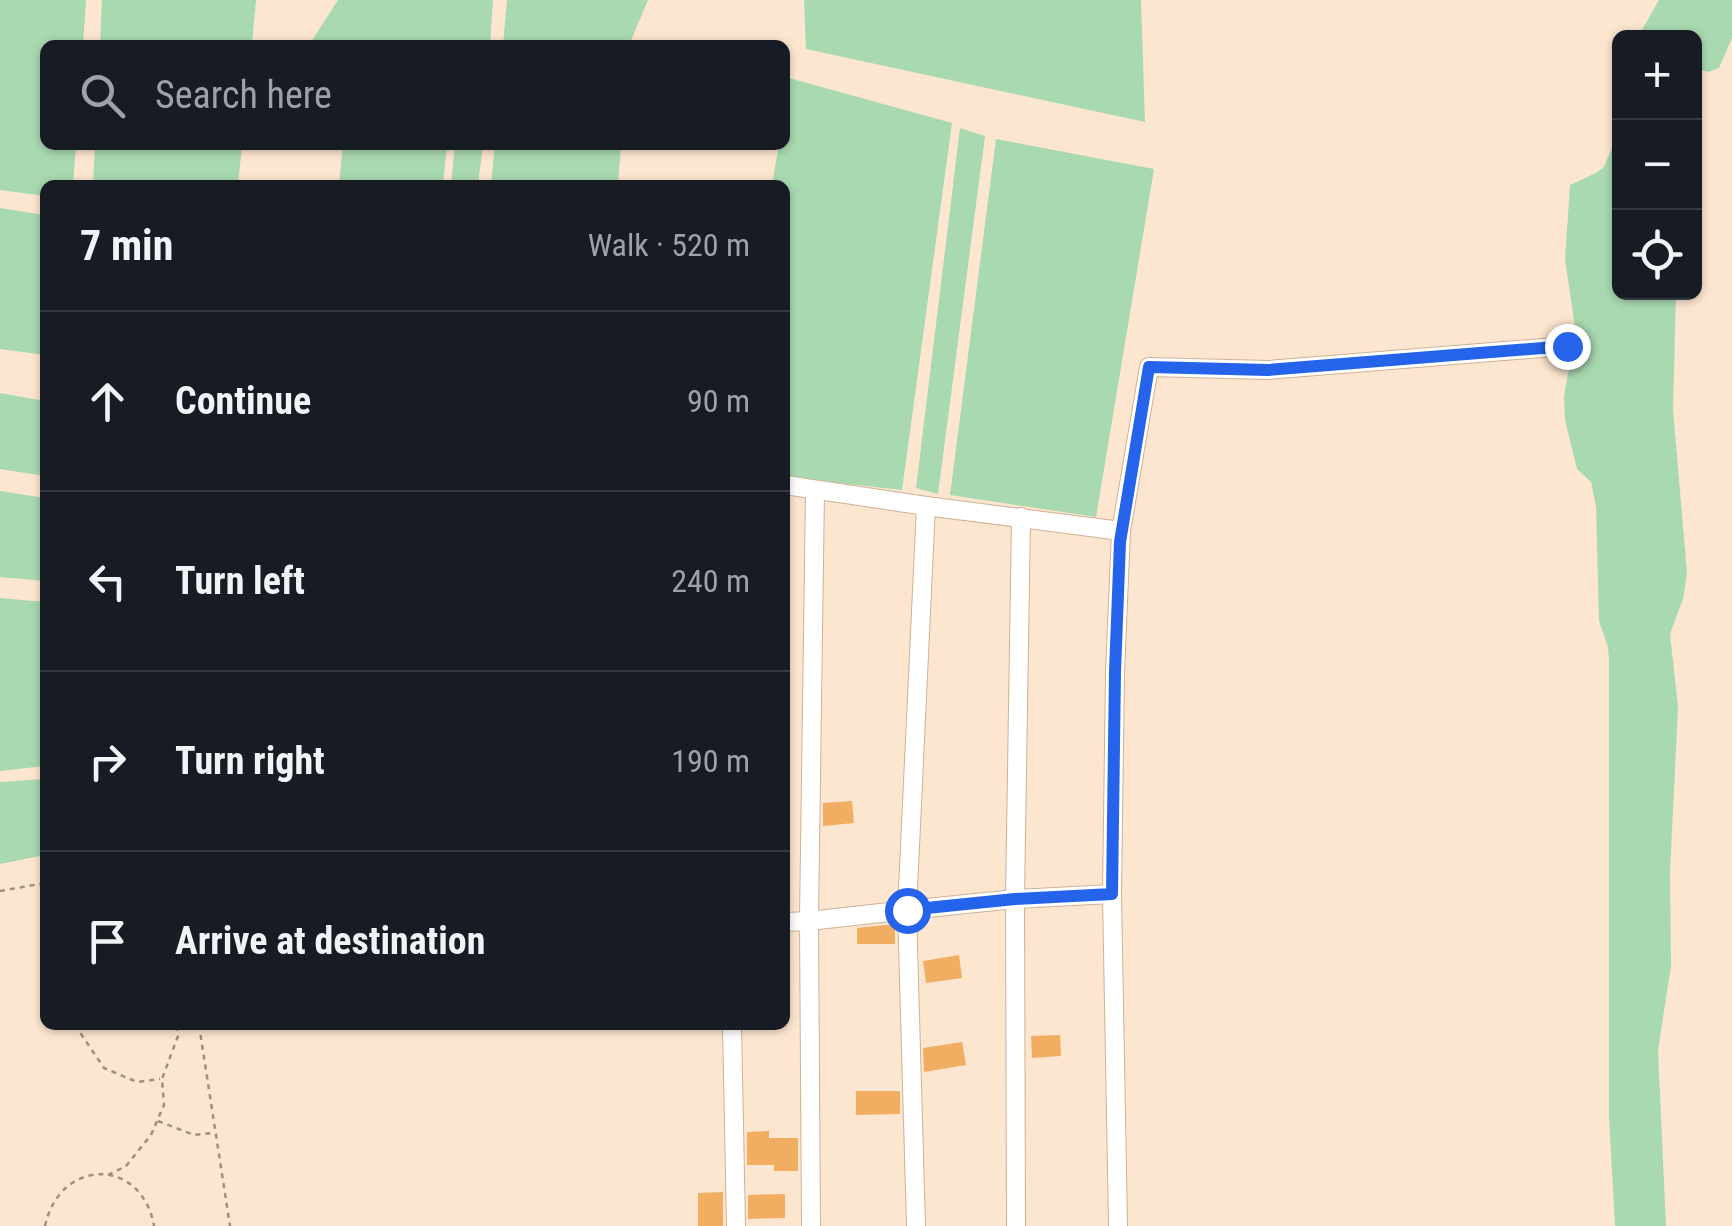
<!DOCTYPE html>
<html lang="en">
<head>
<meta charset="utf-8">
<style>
	body { margin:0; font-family:"Roboto Condensed",sans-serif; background:#20242c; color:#f1f3f6 }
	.controls { position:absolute; right:30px; top:30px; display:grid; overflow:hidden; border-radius:15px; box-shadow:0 2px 8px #0004 }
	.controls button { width:90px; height:90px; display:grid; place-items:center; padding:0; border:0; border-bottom:2px solid #363941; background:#171b24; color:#f1f3f6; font:50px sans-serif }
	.stop { position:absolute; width:30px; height:30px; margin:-22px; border:8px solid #2563eb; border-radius:50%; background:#fff }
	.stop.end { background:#2563eb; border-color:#fff; box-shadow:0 2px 10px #0008 }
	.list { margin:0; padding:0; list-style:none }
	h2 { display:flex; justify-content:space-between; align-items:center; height:130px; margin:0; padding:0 40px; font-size:42px }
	h2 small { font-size:32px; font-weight:400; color:#9ea1a6 }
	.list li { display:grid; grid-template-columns:65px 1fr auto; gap:30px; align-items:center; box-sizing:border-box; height:180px; padding:0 40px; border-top:2px solid #363941 }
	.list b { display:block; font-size:38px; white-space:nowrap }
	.list em { font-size:32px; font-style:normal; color:#9ea1a6 }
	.icon { flex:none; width:55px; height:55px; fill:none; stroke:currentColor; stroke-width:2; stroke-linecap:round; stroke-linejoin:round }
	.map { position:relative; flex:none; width:1732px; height:1226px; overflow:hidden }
	.search { position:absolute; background:#171b24; box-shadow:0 2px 8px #0004; left:40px; top:40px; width:750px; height:110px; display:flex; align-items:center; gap:25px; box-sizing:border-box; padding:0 35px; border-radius:15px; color:#9ea1a6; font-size:38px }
	.panel { position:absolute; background:#171b24; box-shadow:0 2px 8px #0004; left:40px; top:180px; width:750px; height:850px; border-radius:15px }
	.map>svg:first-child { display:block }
	.green { fill:#a9d9b0 }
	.building { fill:#f1ae63 }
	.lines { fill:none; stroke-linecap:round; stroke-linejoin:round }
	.minor-casing { stroke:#cdb296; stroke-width:20 }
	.path { stroke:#a08f7d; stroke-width:2.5; stroke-dasharray:5 5; stroke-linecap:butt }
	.minor { stroke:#fff; stroke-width:18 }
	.route { stroke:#2563eb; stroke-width:12 }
</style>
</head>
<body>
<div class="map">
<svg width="1732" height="1226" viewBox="0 0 1732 1226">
	<rect width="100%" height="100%" fill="#fde6cf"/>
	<!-- green -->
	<g class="green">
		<path d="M0,0H86L83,45H45V145H76L73,185H45V196L0,190Z"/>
		<path d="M102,0H256L252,45H100Z"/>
		<path d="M338,0H493L490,45H309Z"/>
		<path d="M507,0H648L629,45H503Z"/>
		<path d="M804,0H1141L1145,122L806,49Z"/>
		<path d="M1659,0H1732V38L1719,68L1709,72L1695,68L1694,38L1638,37Z"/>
		<path d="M789,78L952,123L902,490L785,477V185H772L779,145H785V104Z"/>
		<path d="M960,128L985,136L938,494L916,488Z"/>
		<path d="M1619,131L1620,292L1676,293L1673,409L1687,573L1683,599L1670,634L1678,707L1670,873L1671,966L1658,1050L1666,1226H1615L1609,1116V661L1608,647L1599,621L1596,507L1591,482L1577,469L1565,420L1564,397L1568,373L1578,346L1565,260L1570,185L1596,173L1604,167Z"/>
		<path d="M996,139L1154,169L1096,517L950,495Z"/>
		<path d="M95,145H242L238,185H93Z"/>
		<path d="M343,145H447L443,185H339Z"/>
		<path d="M455,145H483L478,185H451Z"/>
		<path d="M495,145H621L618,185H491Z"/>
		<path d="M0,208L45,215V355L0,349Z"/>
		<path d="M0,393L45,401V476L0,469Z"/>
		<path d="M0,491L45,498V581L0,577Z"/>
		<path d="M0,598L45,602V766L0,771Z"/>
		<path d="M45,779V855L0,864V782Z"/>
	</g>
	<!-- building -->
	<g class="building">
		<path d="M852,801L854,823L823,826V803Z"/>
		<path d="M895,924V944H857V928Z"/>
		<path d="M959,955L962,978L926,983L923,961Z"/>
		<path d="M1060,1035L1061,1056L1032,1058L1031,1036Z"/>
		<path d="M962,1042L966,1065L924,1072L923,1048Z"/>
		<path d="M856,1091H900V1114L856,1115Z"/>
		<path d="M769,1131V1138H798V1171H774V1165H747V1132Z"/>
		<path d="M723,1192V1226H698V1193Z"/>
		<path d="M785,1194V1218L748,1219V1195Z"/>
	</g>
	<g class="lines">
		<defs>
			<g id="minor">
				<path d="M785,485L926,506L1121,531"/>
				<path d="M815,490L809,921L907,910L916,1226"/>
				<path d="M926,506L907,910L1015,899L1016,1226"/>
				<path d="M1021,517L1015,899L1112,894"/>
				<path d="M785,922L809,921L811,1226"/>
				<path d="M732,1025L736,1226"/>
				<path d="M1118,1226L1112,894L1115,672L1121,531L1149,367L1268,370L1567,346"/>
			</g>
		</defs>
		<!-- minor casing -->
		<use href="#minor" class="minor-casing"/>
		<!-- path -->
		<g class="path">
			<path d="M0,891L45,883"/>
			<path d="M75,1025L104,1068L137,1082L160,1079"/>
			<path d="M199,1025L230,1226"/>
			<path d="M158,1121L194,1135L213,1133"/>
			<path d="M108,1175L126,1166L151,1135L164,1105L162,1079L178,1036L177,1025"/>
			<path d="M45,1226C60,1157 142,1157 154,1226"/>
		</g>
		<!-- minor -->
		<use href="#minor" class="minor"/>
	</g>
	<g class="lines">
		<!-- route -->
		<path class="route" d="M907,910L1015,899L1112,894L1115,672L1120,542L1149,367L1268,370L1567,346"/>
	</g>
</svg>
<div class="controls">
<button>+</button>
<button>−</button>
<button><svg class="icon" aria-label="locate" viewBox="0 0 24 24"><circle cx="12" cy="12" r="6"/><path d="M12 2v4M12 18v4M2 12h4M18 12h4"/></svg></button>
</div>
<div class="stop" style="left:907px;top:910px"></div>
<div class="stop end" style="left:1567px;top:346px"></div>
<div class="search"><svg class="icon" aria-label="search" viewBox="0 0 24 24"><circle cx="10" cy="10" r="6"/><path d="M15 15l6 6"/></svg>Search here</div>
<section class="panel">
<h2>7 min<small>Walk · 520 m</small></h2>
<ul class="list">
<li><svg class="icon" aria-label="ahead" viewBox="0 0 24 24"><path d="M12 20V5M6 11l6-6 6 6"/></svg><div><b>Continue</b></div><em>90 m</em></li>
<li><svg class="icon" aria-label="left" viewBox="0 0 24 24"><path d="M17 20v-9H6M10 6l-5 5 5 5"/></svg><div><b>Turn left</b></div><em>240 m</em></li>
<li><svg class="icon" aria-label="right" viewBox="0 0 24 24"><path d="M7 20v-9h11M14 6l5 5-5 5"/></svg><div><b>Turn right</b></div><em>190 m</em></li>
<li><svg class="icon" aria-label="arrive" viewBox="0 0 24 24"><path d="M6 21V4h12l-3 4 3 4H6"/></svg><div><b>Arrive at destination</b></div></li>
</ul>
</section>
</div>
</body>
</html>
